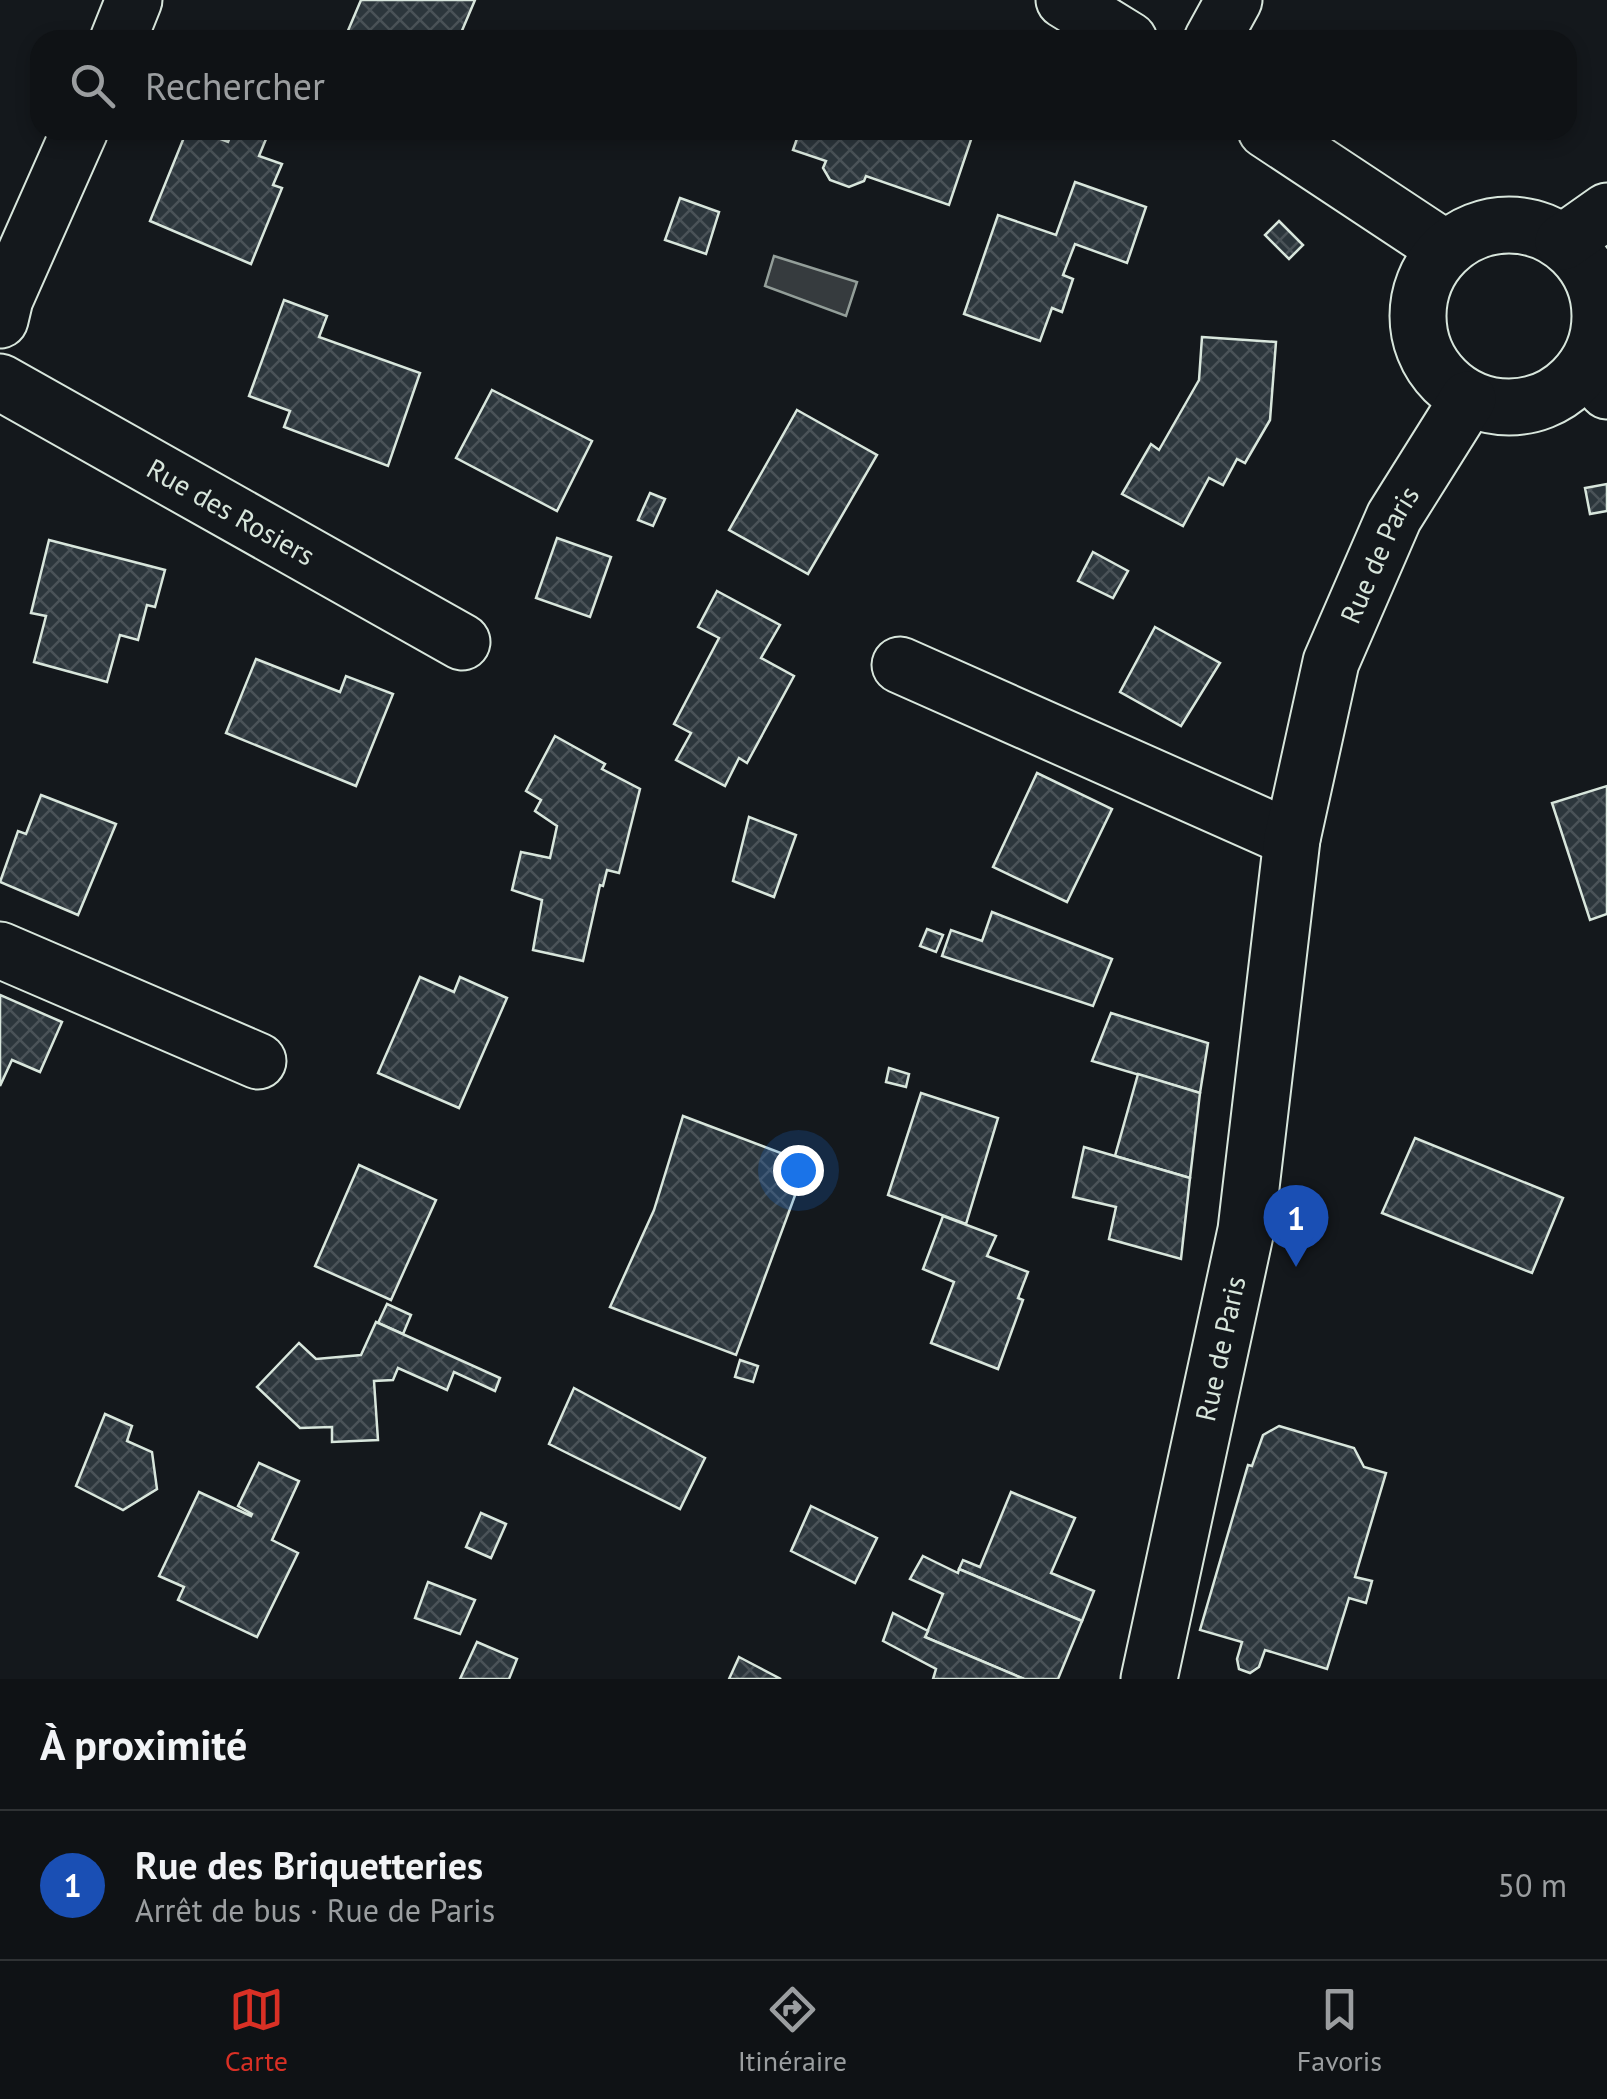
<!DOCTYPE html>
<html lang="fr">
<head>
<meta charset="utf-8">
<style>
	body { margin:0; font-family:"PT Sans",sans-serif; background:#1d2022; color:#f1f3f6 }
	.you { position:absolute; left:798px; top:1170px; width:35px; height:35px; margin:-25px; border:8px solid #fff; border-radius:50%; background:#1a73e8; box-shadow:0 0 0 15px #1a73e833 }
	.badge { display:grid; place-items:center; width:65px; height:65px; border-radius:50%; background:#d93025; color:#fff; font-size:32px; font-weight:700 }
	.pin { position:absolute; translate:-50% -82px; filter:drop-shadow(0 2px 5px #0008) }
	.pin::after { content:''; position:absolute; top:52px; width:35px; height:30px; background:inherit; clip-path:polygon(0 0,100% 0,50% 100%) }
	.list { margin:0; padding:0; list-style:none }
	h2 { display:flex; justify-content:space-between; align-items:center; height:130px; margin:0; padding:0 40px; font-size:42px }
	h2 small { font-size:32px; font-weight:400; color:#9b9ea0 }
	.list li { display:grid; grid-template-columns:65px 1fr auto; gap:30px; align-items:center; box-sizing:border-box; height:150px; padding:0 40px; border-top:2px solid #2f3234 }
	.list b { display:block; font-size:38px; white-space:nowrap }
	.list p { margin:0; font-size:32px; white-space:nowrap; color:#9b9ea0 }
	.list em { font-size:32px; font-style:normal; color:#9b9ea0 }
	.icon { flex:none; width:55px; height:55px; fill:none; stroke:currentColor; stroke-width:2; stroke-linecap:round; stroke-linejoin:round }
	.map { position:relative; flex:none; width:1607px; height:1679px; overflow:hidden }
	.search { position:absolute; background:#0f1215; box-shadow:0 5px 15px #0003; left:30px; right:30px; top:30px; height:110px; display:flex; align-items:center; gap:25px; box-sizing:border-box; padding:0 35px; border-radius:30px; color:#9b9ea0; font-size:38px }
	.sheet { height:280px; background:#0f1215 }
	nav { display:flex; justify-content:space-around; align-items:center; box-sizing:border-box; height:140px; border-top:2px solid #2f3234; background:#0f1215; font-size:28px; color:#9b9ea0 }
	nav a { display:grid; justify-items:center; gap:5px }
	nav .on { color:#d93025 }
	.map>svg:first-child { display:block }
	.water { fill:#363b3e; stroke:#939e99; stroke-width:2.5 }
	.building { fill:url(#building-cross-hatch); stroke:#d8e6dc; stroke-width:2.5 }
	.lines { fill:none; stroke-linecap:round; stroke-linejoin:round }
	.street-casing { stroke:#d8e6dc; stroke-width:59 }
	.secondary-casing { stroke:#d8e6dc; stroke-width:59 }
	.street { stroke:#14181c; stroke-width:55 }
	.secondary { stroke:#14181c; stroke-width:55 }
	.labels { text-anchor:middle; stroke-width:8; stroke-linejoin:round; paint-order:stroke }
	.street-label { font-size:28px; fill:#d8e6dc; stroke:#14181c }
</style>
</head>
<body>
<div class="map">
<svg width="1607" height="1679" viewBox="0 0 1607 1679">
	<defs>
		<pattern id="building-cross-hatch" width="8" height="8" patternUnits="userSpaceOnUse" patternTransform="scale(2.5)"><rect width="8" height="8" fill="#2c363c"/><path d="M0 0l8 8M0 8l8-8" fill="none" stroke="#4a5358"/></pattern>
	</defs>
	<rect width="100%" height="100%" fill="#14181c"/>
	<!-- water -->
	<path class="water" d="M774,256L857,282L846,316L765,286Z"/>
	<!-- building -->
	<g class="building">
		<path d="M361,0H475L458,40H344Z"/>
		<path d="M187,130H197L228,142L233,130H243L266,139L259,156L282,164L273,185L282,188L251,264L150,221Z"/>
		<path d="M800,130H972L974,131L949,205L866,176L864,181L849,187L830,180L823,168L826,161L793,150Z"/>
		<path d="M1075,182L1146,207L1127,263L1075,244L1063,275L1073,279L1062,312L1052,308L1040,341L964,314L998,215L1056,235Z"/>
		<path d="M680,198L719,212L706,254L665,240Z"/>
		<path d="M1279,221L1303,245L1289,259L1265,235Z"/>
		<path d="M284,300L327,316L319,337L420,373L388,466L284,427L290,411L249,396Z"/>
		<path d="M1202,337L1276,342L1270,420L1245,463L1237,459L1223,485L1209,478L1183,526L1122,494L1151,444L1159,450L1199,380Z"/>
		<path d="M492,390L592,441L557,511L456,458Z"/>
		<path d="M797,410L877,455L808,574L729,530Z"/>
		<path d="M1607,484V511L1590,514L1585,488Z"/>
		<path d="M650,493L665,499L653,526L638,520Z"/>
		<path d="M557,538L611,557L590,617L536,598Z"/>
		<path d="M49,540L165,570L155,607L147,605L138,640L120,635L107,682L34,662L46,616L31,613Z"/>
		<path d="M1093,552L1128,571L1113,598L1078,581Z"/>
		<path d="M717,591L780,625L761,658L794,676L747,763L739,758L725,786L676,760L691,733L674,724L719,638L698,627Z"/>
		<path d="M1155,627L1220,663L1181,726L1120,692Z"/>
		<path d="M256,659L340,692L346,676L393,694L356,786L226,733Z"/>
		<path d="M555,736L605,764L602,769L640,789L619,873L607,870L603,886L600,885L583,961L533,950L542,900L512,890L521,852L550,858L557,826L535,811L541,800L526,791Z"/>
		<path d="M1037,773L1112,809L1067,902L993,867Z"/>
		<path d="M1607,786V914L1590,920L1552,803Z"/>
		<path d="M41,795L116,824L78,915L0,882L18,831L26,834Z"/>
		<path d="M749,817L796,835L774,897L733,881Z"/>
		<path d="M992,912L1112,959L1093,1006L942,956L951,930L982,941Z"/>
		<path d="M927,929L943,935L936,952L920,946Z"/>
		<path d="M420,977L454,992L460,977L507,998L459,1108L378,1073Z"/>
		<path d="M0,995L62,1022L40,1072L12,1060L0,1086Z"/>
		<path d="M1111,1013L1208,1043L1200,1093L1092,1061Z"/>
		<path d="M889,1068L909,1074L906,1087L886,1082Z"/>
		<path d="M1138,1074L1200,1093L1190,1178L1115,1156Z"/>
		<path d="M921,1093L998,1118L966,1224L888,1195Z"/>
		<path d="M683,1116L807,1163L736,1355L610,1307L654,1210Z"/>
		<path d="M1415,1138L1563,1198L1532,1273L1382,1213Z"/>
		<path d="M1084,1147L1190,1178L1181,1259L1109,1239L1116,1207L1073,1197Z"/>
		<path d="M359,1165L436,1200L391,1300L315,1266Z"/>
		<path d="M943,1216L996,1236L987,1256L1028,1272L1018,1298L1023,1300L998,1369L931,1343L954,1282L923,1269Z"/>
		<path d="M387,1304L411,1315L403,1334L378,1323Z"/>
		<path d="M376,1322L500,1378L495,1391L454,1372L447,1390L398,1368L393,1380L374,1381L378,1440L332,1442V1427L300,1428L257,1387L299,1343L316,1359L361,1355Z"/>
		<path d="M740,1360L758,1366L753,1382L735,1377Z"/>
		<path d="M574,1388L705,1458L680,1509L549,1444Z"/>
		<path d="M105,1414L132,1426L127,1441L152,1452L157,1489L123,1510L76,1486Z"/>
		<path d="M1279,1426L1354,1448L1364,1467L1386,1473L1355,1577L1372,1581L1366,1603L1349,1598L1327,1669L1265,1650L1259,1667L1250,1673L1239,1669L1237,1659L1242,1642L1200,1630L1248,1465L1252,1466L1263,1435Z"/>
		<path d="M259,1463L299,1481L272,1540L298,1553L257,1637L178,1600L184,1587L159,1576L199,1492L251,1516L252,1514L238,1506Z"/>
		<path d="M1011,1492L1075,1518L1051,1573L1094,1591L1082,1621L959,1569L963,1560L980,1567Z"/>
		<path d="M811,1506L877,1538L855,1583L791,1551Z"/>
		<path d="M481,1513L506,1524L491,1558L466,1547Z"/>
		<path d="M923,1556L958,1573L959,1569L1082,1621L1058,1679H1024L925,1637L943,1594L910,1579Z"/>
		<path d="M428,1582L475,1600L460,1634L415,1618Z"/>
		<path d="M893,1613L928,1631L925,1637L1024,1679H933L936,1669L883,1641Z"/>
		<path d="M477,1642L517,1659L509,1679H460Z"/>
		<path d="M739,1657L781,1679H729Z"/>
	</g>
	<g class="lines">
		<defs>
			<g id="street">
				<path d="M118,40L134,0"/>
				<path d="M1212,40L1234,0"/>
				<path d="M0,320L5,299L80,130"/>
				<path d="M1585,367L1607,391"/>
				<path id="s1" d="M0,382L462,642"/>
				<path d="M900,665L1292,839"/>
				<path d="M0,950L258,1061"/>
			</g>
			<g id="secondary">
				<path d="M1064,0L1129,40"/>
				<path d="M1266,130L1446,249"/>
				<circle cx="1509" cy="316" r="91"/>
				<path d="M1563,242L1607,211"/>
				<path id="s2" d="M1149,1679L1246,1230L1292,839L1331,662L1394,517L1468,399"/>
			</g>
		</defs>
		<!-- street casing -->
		<use href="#street" class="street-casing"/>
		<!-- secondary casing -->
		<use href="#secondary" class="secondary-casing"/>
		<!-- street -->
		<use href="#street" class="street"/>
		<!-- secondary -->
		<use href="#secondary" class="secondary"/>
	</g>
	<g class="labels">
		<!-- street labels -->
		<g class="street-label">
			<text dy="10" stroke="none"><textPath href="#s1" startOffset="265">Rue des Rosiers</textPath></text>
			<text dy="10" stroke="none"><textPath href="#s2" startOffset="1152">Rue de Paris</textPath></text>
			<text dy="10" stroke="none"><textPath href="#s2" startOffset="338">Rue de Paris</textPath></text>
		</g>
	</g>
</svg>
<div class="you"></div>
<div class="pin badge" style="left:1296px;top:1267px;background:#1a4fb4">1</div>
<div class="search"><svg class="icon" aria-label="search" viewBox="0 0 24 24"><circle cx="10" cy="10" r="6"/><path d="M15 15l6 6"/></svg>Rechercher</div>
</div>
<section class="sheet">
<h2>À proximité<small></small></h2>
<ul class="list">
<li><span class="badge" style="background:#1a4fb4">1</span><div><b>Rue des Briquetteries</b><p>Arrêt de bus · Rue de Paris</p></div><em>50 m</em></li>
</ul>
</section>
<nav>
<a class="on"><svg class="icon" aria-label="map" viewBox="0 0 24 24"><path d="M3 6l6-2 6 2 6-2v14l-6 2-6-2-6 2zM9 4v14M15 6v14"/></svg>Carte</a>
<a><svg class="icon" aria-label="directions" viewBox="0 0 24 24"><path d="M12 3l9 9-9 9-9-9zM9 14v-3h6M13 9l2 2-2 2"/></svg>Itinéraire</a>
<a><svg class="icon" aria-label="saved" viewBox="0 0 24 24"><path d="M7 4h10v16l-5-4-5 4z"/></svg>Favoris</a>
</nav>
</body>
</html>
